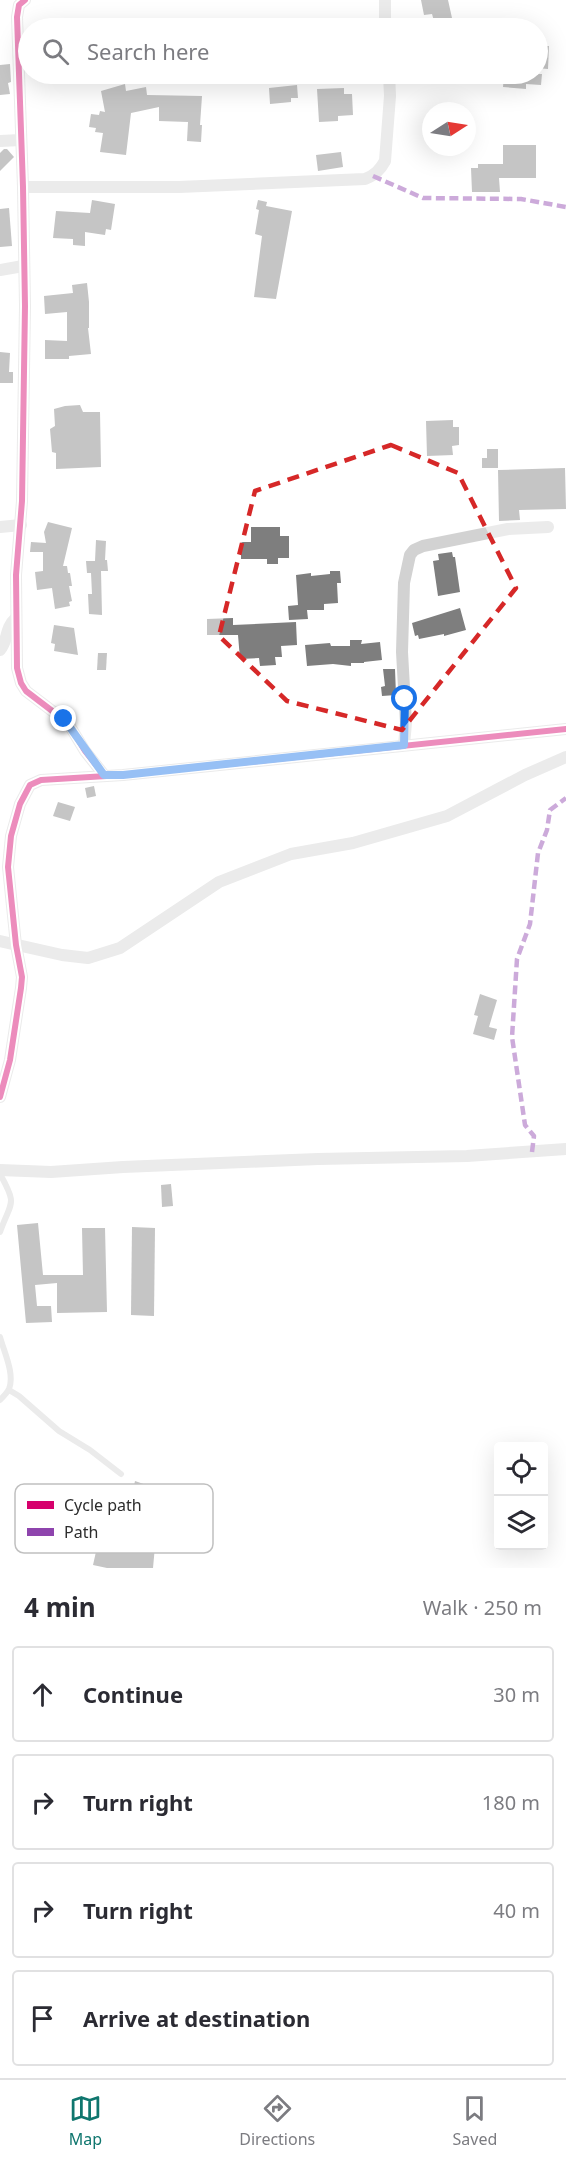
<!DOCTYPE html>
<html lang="en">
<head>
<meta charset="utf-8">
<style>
	body { margin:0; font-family:"Noto Sans",sans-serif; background:#f7f7f7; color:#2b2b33 }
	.controls { position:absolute; right:18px; bottom:18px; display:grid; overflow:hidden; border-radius:6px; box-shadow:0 6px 24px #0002 }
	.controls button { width:54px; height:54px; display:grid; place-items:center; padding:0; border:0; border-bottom:2px solid #e1e1e2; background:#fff; color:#2b2b33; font:30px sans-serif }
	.compass { position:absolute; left:422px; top:102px; width:54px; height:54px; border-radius:50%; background:#fff; box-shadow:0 6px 24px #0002; rotate:78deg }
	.stop { position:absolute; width:18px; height:18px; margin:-14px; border:4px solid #1a73e8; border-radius:50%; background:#fff }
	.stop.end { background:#1a73e8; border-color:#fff; box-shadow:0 2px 6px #0008 }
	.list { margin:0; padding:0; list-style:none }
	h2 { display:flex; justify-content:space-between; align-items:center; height:78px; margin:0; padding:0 24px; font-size:26px }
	h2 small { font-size:20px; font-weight:400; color:#7c7c81 }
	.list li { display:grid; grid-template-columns:39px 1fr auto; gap:18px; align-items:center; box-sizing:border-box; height:96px; margin:0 12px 12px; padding:0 12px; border:2px solid #e1e1e2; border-radius:6px }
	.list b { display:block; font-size:22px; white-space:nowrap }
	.list em { font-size:20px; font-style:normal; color:#7c7c81 }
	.icon { flex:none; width:33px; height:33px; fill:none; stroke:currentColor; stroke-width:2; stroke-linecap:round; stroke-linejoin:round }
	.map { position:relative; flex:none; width:566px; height:1568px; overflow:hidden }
	.search { position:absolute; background:#fff; box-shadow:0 6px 24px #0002; left:18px; right:18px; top:18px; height:66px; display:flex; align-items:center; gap:15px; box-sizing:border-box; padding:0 21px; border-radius:33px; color:#7c7c81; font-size:22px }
	.sheet { height:510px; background:#fff }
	nav { display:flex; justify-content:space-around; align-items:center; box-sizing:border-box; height:84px; border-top:2px solid #e1e1e2; background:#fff; font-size:16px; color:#7c7c81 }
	nav a { display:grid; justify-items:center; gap:3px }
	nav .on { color:#0f766e }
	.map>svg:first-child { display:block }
	.building { fill:#7e7e7e }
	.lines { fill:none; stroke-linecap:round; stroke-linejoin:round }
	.service { stroke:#d2d2d2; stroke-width:6 }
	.minor { stroke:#d2d2d2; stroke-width:12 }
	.quiet { stroke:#8e44ad; stroke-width:4.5; stroke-dasharray:9 4.5; stroke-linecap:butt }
	.cycleway-casing { stroke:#fff; stroke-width:10 }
	.cycleway { stroke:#d6006c; stroke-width:6 }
	.route { stroke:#1a73e8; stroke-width:8 }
	.marked { fill:none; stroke:#d62828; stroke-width:4.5; stroke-dasharray:12 8; stroke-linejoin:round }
	.key { fill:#fff; stroke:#c0c0c0; stroke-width:1.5 }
	.key-label { font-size:16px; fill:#2d2d2d }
</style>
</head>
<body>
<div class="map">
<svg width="566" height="1568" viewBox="0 0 566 1568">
	<rect width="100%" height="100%" fill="#fff"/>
	<!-- building -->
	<g class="building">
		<path d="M421,0H448L452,18L434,21L432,14L424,15Z"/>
		<path d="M537,46H549L548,69L537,68Z"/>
		<path d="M10,64L11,82L8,83L10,94L0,95V65Z"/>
		<path d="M511,74H542L541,85L526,84V89L503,87L504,75H511Z"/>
		<path d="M125,84L126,91L146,87L147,95L202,96L200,125H202L201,142L187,141L188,122L159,121V107L131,113L126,155L100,152L103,133L95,132L96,128L89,127L91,114L99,115L100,111L105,112L101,91Z"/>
		<path d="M297,85L298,98H291V102L270,104L269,88Z"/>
		<path d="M344,88V94H352L353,115L338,116V121L319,122L317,89Z"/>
		<path d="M503,145H536V178H499L500,192H472L471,168H478V164H503Z"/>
		<path d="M4,149H7L14,157L0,171V153Z"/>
		<path d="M341,152L343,167L318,171L316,155Z"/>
		<path d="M92,200L115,204L111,230L106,229L105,235L85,232V246L73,245V239L53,238L56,211L90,213Z"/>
		<path d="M258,200L267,202L266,206L292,211L276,299L254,297L262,236L255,234L259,210L256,209Z"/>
		<path d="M9,208L12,246L0,247V209Z"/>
		<path d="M87,283L89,302V328H88L91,354L69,356V359H45V340L67,341V312L45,314L44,296L73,293L72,285Z"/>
		<path d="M0,352L10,353L9,372H13V383H0Z"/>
		<path d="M80,405L83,412H100L101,467L56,469V453L52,452L50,429L55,426L54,409L65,406Z"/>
		<path d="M453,420V427H459V445L452,446L453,455L427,456L426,421Z"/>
		<path d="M487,449H498V468H482V458H487Z"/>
		<path d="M565,468L566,509L519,510L520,520L499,521L498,470Z"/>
		<path d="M48,522L72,528L63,566H67L68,573H70L72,586H69L72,601L69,602L70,606L55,609L52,588L37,590L35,572L43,571V552H30L31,542L46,543L44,532Z"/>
		<path d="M251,527H280V536H289V558H278V564H267V559H241V542H251Z"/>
		<path d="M96,540L106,541L105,560H107L108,571H101L102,615L89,614L88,594H92L91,573H87L86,561H95Z"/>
		<path d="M452,552L453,557H455L460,592L438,596L433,561L439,560L438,554Z"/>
		<path d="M330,571H340L341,583H337L338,603L324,604V610H307L308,619L289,620L288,606L298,605L296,575L311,573V576L330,574Z"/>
		<path d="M460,608L466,630L444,636V634L419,639L418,635L415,636L412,623Z"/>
		<path d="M233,618V625L296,622L297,645L281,646L282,657H275L276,665L260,666L259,658L240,659L238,635H207V619Z"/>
		<path d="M54,625L74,628L78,655L54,651L55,644L51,643Z"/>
		<path d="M350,640H362L361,644L380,642L382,660L364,662V663H351V666L333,664L307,666L305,645L330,643L331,646H350Z"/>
		<path d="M98,653H107L106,670H97Z"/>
		<path d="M383,669H395L396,695L382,696L381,687L385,686Z"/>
		<path d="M94,786L96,796L87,798L85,788Z"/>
		<path d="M58,802L75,807L70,821L53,816Z"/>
		<path d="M480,994L497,1000L489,1027L497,1029L494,1040L473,1034L478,1016L474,1015Z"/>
		<path d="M171,1184L173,1206L162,1207L161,1185Z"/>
		<path d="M38,1223L43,1275H83L82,1228H105L107,1312L57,1313V1283L35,1285L37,1306H51L52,1322L26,1323L17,1225Z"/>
		<path d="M132,1227L155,1228L154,1316L131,1315Z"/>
		<path d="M135,1481L175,1495L173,1552L155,1546L153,1568H107L93,1565L102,1525L93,1523L98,1497L130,1504Z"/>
	</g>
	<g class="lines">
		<!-- service -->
		<g class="service">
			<path d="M0,1174C18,1206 11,1201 0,1232"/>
			<path d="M0,1337C4,1352 15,1374 9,1389C7,1393 3,1397 0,1400"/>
			<path d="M9,1390L19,1396L59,1431L90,1450L121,1474"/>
		</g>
		<!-- minor -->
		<g class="minor">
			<path d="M25,0L19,5L17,17L23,187L25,306L22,501L16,575L17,668L21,683L26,691L68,723L85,751L104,775"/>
			<path d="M385,28V0"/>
			<path d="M0,141L21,140"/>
			<path d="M23,187H179L365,179C375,175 380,170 385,161L390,96L389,74"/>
			<path d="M0,270L23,266"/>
			<path d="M0,527L21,525"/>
			<path d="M0,650C8,641 5,628 15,619"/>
			<path d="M404,745L406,723L402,652L404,583L410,555L414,550L423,546L508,529L548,527"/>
			<path d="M0,941L62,955L88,958L120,948L219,882L291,854L353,843L447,816L525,775L566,757"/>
			<path d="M0,1097L10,1060L21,988L22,977L16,945L8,867L11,836L20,804L30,785L41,780L123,775L566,729"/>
			<path d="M0,1170L51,1172L123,1167L318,1159L467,1156L566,1149"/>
		</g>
		<!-- quiet -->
		<g class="quiet">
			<path d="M373,176L423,198L521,199L566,207"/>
			<path d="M532,1152L534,1136L525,1125L512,1037L517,959L530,924L538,853L547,830L550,810L566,798"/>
		</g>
		<defs>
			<g id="cycleway">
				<path d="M25,0L19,5L17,17L23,187L25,306L22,501L16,575L17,668L21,683L26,691L68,723L85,751L104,775"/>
				<path d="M0,1097L10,1060L21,988L22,977L16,945L8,867L11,836L20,804L30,785L41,780L123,775L566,729"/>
			</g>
		</defs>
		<!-- cycleway casing -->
		<use href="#cycleway" class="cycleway-casing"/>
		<!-- cycleway -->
		<use href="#cycleway" class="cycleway"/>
	</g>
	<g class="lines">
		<!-- route -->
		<path class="route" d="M64,719L104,775H123L404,745L405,699"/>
	</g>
	<!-- marked area -->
	<path d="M0 0H566V1568H0ZM391,445L458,473L516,588L402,730L287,701L219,636L255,491Z" fill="#fff" fill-opacity=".55" fill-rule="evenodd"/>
	<path class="marked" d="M391,445L458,473L516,588L402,730L287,701L219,636L255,491Z"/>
	<!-- legend -->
	<rect x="15" y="1484" width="198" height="69" rx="9" class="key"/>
	<rect x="27" y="1501" width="27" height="8" fill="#d6006c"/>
	<rect x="27" y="1528" width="27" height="8" fill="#8e44ad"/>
	<g class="key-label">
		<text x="64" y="1511">Cycle path</text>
		<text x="64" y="1538">Path</text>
	</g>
</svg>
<div class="controls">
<button><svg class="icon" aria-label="locate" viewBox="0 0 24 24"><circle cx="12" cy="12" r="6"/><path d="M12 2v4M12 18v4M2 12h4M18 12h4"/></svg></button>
<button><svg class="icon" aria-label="layers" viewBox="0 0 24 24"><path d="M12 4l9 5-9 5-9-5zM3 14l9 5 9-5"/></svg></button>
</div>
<svg class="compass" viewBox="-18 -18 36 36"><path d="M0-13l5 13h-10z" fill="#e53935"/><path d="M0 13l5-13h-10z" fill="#7c7c81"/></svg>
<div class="stop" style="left:405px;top:699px"></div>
<div class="stop end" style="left:64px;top:719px"></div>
<div class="search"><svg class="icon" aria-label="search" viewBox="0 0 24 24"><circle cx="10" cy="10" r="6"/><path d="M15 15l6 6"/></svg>Search here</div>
</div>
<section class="sheet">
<h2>4 min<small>Walk · 250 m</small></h2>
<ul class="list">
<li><svg class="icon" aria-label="ahead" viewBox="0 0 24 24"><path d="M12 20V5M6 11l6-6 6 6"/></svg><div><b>Continue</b></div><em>30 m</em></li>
<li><svg class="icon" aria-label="right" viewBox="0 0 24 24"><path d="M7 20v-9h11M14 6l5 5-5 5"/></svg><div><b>Turn right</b></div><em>180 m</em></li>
<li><svg class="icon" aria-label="right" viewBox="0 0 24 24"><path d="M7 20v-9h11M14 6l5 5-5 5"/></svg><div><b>Turn right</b></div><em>40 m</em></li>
<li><svg class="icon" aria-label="arrive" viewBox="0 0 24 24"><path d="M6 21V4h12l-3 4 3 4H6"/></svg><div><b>Arrive at destination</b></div></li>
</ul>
</section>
<nav>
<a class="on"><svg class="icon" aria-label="map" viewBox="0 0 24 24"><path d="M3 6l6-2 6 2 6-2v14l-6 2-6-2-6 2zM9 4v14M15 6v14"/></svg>Map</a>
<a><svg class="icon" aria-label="directions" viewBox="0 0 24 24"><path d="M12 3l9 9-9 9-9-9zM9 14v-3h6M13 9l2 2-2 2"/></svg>Directions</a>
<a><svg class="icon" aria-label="saved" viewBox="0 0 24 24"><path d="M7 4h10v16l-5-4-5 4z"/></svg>Saved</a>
</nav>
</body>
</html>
